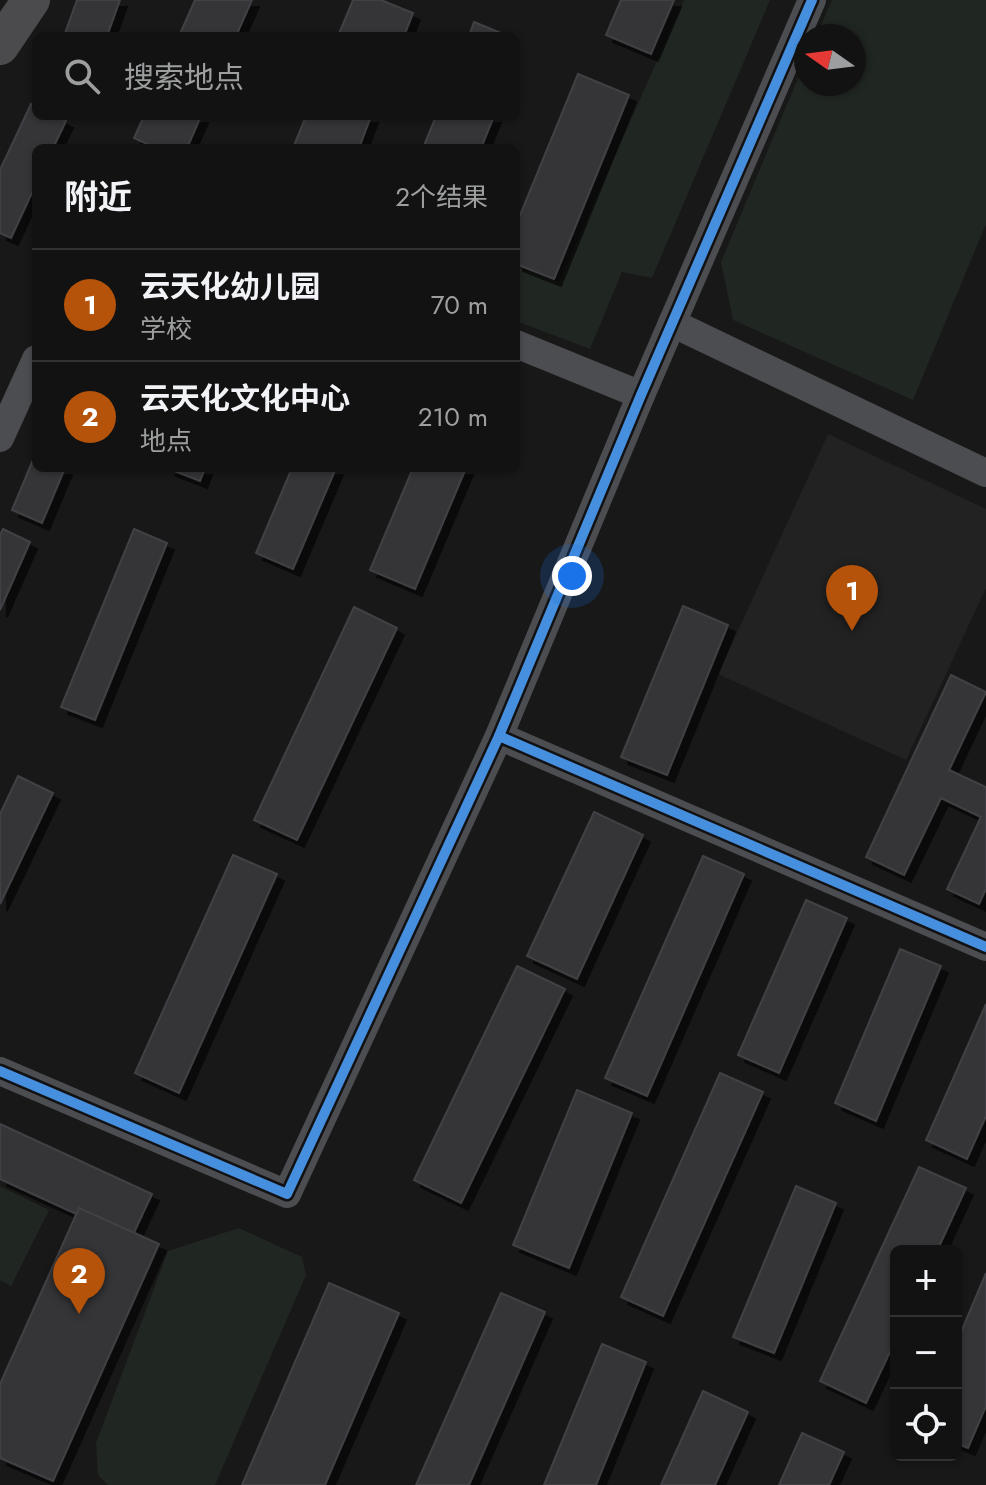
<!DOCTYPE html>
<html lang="zh">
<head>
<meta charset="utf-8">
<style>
	body { margin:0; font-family:Jost,"Noto Sans SC",sans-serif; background:#1f2020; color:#f1f3f6 }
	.controls { position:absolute; right:24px; bottom:24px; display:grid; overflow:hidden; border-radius:12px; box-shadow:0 2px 6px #0004 }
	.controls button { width:72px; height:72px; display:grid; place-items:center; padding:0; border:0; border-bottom:2px solid #313232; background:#121212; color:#f1f3f6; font:40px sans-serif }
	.compass { position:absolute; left:794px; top:24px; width:72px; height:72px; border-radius:50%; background:#121212; box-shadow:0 2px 6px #0004; rotate:284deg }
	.you { position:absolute; left:572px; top:576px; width:28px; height:28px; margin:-20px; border:6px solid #fff; border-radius:50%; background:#1a73e8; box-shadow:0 0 0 12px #1a73e833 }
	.badge { display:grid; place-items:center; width:52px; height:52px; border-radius:50%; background:#b45309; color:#fff; font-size:26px; font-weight:700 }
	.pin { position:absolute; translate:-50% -66px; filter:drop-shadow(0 2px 4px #0008) }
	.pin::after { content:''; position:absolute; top:42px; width:28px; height:24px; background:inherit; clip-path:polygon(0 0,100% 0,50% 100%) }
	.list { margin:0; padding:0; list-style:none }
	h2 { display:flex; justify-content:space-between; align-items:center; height:104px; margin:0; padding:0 32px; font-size:34px }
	h2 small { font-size:26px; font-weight:400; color:#9c9e9f }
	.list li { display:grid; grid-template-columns:52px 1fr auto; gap:24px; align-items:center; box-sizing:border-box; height:112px; padding:0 32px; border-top:2px solid #313232 }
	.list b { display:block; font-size:30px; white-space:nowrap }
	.list p { margin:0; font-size:26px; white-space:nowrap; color:#9c9e9f }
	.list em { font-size:26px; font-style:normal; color:#9c9e9f }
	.icon { flex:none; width:44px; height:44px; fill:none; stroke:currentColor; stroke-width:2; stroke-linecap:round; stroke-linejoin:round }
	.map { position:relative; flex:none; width:986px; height:1485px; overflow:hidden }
	.search { position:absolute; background:#121212; box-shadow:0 2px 6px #0004; left:32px; top:32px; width:488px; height:88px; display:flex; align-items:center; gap:20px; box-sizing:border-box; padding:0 28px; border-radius:12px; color:#9c9e9f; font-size:30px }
	.panel { position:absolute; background:#121212; box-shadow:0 2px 6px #0004; left:32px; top:144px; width:488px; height:328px; border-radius:12px }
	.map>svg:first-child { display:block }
	.built { fill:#222223 }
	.green { fill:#202621 }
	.building { fill:#353637; stroke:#404144; stroke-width:2; filter:url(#shadow) }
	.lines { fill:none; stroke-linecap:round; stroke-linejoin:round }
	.minor { stroke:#4c4d50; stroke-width:28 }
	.secondary { stroke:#4b4b4e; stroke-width:38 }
	.cycleway-casing { stroke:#121214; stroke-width:15 }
	.cycleway { stroke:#468fdf; stroke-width:10 }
</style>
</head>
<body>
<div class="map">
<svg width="986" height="1485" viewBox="0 0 986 1485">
	<defs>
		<filter id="shadow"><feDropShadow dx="7" dy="7" stdDeviation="0" flood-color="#0009"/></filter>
	</defs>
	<rect width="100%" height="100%" fill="#181818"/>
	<!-- built -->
	<path class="built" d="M828,434L986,509V588L906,760L718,674Z"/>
	<!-- green -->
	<g class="green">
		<path d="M684,0H770L652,278L622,272L590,349L516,321V267L559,282Z"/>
		<path d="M832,0H986V224L913,400L733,320L721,262L806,59V84H854V36H816Z"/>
		<path d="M0,1186L49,1210L11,1286L0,1280Z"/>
		<path d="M239,1228L302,1257L306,1275L215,1485H108L98,1475L96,1443L168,1251Z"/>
	</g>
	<!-- building -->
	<g class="building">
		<path d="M77,0H120L107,36H64Z"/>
		<path d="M195,0H252L236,36H179Z"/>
		<path d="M353,0H381L413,13L404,36H338Z"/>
		<path d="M621,0H674L651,54L606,35Z"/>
		<path d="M474,22L508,36H469Z"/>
		<path d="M578,74L629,95L554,279L516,264V225Z"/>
		<path d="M31,104L36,107V116H56L66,121L53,148H36V184L11,238L0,233V170Z"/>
		<path d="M144,116H201L187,148H156L134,138Z"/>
		<path d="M306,116H371L359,148H293Z"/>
		<path d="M436,116H494L481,148H423Z"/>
		<path d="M35,455L36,468H65L42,523L12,510Z"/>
		<path d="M167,468H205L200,481Z"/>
		<path d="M292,468H336L293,569L256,553Z"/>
		<path d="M413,468H466L415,589L370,570Z"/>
		<path d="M3,529L30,542L0,610V535Z"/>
		<path d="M134,529L167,543L95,720L61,707Z"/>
		<path d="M683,606L728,625L667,775L621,757Z"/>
		<path d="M354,607L397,628L297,840L254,820Z"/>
		<path d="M951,675L986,692L949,770L986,787V889L979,904L947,889L981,817L941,798L904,875L866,857Z"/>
		<path d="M18,776L53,793L0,904V814Z"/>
		<path d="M594,812L643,835L577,979L527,956Z"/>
		<path d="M233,855L277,874L179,1093L135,1073Z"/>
		<path d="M703,856L744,874L647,1096L605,1078Z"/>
		<path d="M806,900L847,918L779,1073L738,1055Z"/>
		<path d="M900,949L941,966L876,1121L835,1103Z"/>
		<path d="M517,966L565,989L461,1203L414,1180Z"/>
		<path d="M986,1004V1116L967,1159L926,1140Z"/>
		<path d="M720,1073L763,1092L663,1316L621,1297Z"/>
		<path d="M577,1090L632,1113L569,1268L513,1245Z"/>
		<path d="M0,1124L152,1194L131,1239L0,1179Z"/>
		<path d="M919,1167L966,1188L937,1251H896V1339L866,1403L820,1381Z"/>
		<path d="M796,1186L836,1203L774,1353L733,1337Z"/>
		<path d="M79,1208L159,1244L53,1481L0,1458V1384Z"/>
		<path d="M986,1273V1406L968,1448L956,1443V1344Z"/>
		<path d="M329,1283L399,1313L330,1473L325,1485H242Z"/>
		<path d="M501,1293L545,1312L469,1485H416Z"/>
		<path d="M602,1344L646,1362L596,1485H544Z"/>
		<path d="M703,1391L748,1412L715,1485H661Z"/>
		<path d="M802,1433L844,1452L829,1485H779Z"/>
	</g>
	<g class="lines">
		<!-- minor -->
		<g class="minor">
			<path d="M672,323L986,473"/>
			<path d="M516,344L641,395"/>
			<path d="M0,438L36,359"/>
			<path d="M499,736L986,947"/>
			<path d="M0,1071L287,1194L499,736L641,395L812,0"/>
		</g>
		<!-- secondary -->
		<path class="secondary" d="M0,46L31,0"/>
		<defs>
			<g id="cycleway">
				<path d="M499,736L986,947"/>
				<path d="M0,1071L287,1194L499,736L641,395L812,0"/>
			</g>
		</defs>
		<!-- cycleway casing -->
		<use href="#cycleway" class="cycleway-casing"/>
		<!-- cycleway -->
		<use href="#cycleway" class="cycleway"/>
	</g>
</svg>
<div class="controls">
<button>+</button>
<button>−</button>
<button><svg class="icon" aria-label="locate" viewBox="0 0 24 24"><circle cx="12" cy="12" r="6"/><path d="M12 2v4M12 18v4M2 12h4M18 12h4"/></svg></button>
</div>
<svg class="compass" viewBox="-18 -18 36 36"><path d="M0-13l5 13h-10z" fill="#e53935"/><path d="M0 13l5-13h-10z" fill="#9c9e9f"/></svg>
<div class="you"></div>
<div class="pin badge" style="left:852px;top:631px">1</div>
<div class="pin badge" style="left:79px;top:1314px">2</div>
<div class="search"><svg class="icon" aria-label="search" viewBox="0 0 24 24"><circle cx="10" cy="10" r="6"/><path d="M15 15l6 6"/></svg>搜索地点</div>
<section class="panel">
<h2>附近<small>2个结果</small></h2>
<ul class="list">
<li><span class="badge">1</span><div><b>云天化幼儿园</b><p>学校</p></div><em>70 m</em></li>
<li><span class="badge">2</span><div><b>云天化文化中心</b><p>地点</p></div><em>210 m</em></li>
</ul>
</section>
</div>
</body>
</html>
